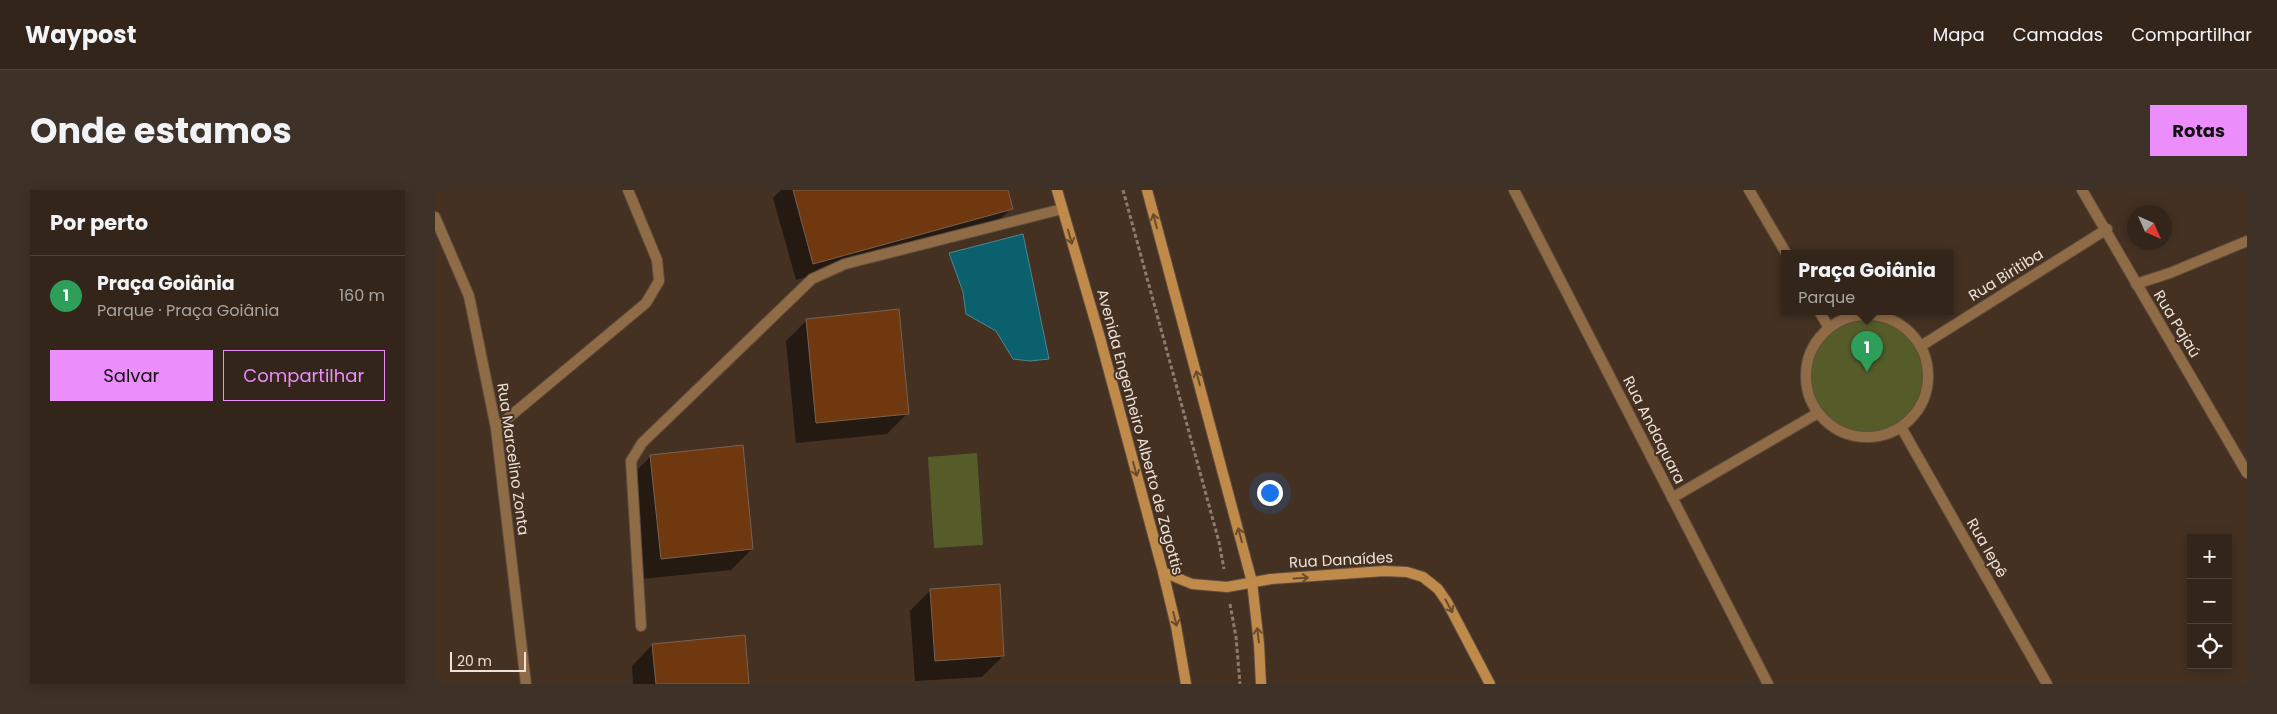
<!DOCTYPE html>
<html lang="pt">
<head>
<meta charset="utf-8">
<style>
	body { margin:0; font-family:Poppins,sans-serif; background:#3e3127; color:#f1f3f6 }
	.controls { position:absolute; right:15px; bottom:15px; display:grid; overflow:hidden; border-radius:0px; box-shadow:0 2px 12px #0003 }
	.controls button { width:45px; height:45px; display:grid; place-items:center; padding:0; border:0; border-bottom:1px solid #4e4239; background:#33251a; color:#f1f3f6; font:25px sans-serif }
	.compass { position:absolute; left:1692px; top:15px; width:45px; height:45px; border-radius:50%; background:#33251a; box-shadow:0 2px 12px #0003; rotate:135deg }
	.scale { position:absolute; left:15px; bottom:12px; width:76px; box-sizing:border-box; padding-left:5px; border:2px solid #ece0d7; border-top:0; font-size:14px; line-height:18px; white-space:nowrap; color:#ece0d7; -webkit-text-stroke:4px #443122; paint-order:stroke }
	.you { position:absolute; left:834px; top:302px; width:18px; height:18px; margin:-12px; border:4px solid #fff; border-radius:50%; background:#1a73e8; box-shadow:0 0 0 8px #1a73e833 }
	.badge { display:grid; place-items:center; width:32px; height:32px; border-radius:50%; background:#eb8dfb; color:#fff; font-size:16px; font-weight:700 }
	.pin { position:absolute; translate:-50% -41px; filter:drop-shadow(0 1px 2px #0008) }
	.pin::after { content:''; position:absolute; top:26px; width:18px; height:15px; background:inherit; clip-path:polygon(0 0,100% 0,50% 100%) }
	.popup { position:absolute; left:1346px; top:60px; width:172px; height:65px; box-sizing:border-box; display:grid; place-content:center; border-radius:0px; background:#33251a; filter:drop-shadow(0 1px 4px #0005); font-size:16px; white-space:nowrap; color:#a9a5a2 }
	.popup b { font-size:19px; color:#f1f3f6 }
	.popup::after { content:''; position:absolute; left:50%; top:100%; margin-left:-10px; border:10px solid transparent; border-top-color:#33251a }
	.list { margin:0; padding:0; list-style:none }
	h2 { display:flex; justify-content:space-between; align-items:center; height:65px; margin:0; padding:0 20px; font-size:21px }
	h2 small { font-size:16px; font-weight:400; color:#a9a5a2 }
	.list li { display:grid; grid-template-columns:32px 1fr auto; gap:15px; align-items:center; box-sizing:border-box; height:80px; padding:0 20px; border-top:1px solid #4e4239 }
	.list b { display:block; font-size:19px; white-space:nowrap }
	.list p { margin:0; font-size:16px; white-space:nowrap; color:#a9a5a2 }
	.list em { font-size:16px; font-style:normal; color:#a9a5a2 }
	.actions { display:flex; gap:10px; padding:15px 20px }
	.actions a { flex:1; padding:11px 0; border:1px solid #eb8dfb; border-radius:0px; text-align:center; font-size:18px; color:#eb8dfb }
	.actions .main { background:#eb8dfb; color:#111 }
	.icon { flex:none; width:28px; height:28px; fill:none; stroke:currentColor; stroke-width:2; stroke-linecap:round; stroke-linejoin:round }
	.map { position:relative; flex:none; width:1812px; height:494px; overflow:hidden; border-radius:0px }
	header { display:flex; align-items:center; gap:30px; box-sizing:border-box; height:70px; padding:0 25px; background:#33251a; border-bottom:1px solid #4e4239 }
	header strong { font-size:24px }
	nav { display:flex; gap:28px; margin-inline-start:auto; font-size:18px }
	.intro { display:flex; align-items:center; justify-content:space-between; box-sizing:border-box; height:120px; padding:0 30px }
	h1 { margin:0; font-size:35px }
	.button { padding:12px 22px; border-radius:0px; background:#eb8dfb; color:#111; font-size:18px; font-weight:700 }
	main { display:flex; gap:30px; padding:0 30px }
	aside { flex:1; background:#33251a; border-radius:0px; box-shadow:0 2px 12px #0003 }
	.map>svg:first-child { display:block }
	.green { fill:#555c2a }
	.water { fill:#0a606c; stroke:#4e868c }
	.shadow { fill:#0007 }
	.building { fill:#6f380e; stroke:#786153 }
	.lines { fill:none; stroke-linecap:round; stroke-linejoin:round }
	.lane-casing { stroke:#5f4d3f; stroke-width:12 }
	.street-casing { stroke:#5f4d3f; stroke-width:12 }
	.secondary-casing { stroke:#5f4d3f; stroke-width:12 }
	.path { stroke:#8c7c6f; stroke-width:3; stroke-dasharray:4 2.5; stroke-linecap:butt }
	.lane { stroke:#8f6c46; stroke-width:10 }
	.street { stroke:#8f6c46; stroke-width:10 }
	.secondary { stroke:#c08a4b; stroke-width:10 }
	.oneway { stroke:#694c2e }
	.labels { text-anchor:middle; stroke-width:4; stroke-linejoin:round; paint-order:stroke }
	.street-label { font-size:15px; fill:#ece0d7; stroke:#443122 }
</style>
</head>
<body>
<header>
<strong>Waypost</strong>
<nav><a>Mapa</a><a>Camadas</a><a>Compartilhar</a></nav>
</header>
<div class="intro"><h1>Onde estamos</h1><a class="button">Rotas</a></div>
<main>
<aside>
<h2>Por perto<small></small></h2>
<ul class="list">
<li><span class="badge" style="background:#2e9e5b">1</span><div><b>Praça Goiânia</b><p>Parque · Praça Goiânia</p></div><em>160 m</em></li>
</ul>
<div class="actions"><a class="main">Salvar</a><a>Compartilhar</a></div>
</aside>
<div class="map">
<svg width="1812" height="494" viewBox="0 0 1812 494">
	<rect width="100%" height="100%" fill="#443122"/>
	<!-- green -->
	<g class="green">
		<circle cx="1432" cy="186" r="61"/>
		<path d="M542,263L548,355L499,358L493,267Z"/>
	</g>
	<!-- water -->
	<path class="water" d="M588,44L614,169L595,171L578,169L561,141L531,124L528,102L514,63Z"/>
	<!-- shadow -->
	<g class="shadow">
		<path d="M346,0H572L577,18L559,35L361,90L338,8Z"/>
		<path d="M372,130L473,223L452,244L361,253L351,151Z"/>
		<path d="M216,266L317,359L296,380L205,389L195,287Z"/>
		<path d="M496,400L568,466L547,487L480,491L475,421Z"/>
		<path d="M309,446L313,494H198L197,476L217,455Z"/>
	</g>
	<!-- building -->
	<g class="building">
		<path d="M358,0H573L578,19L378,74Z"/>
		<path d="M464,119L474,224L381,233L371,129Z"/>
		<path d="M308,255L318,359L226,369L215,265Z"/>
		<path d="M565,394L569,466L500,471L495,399Z"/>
		<path d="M310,445L314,494H221L217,454Z"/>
	</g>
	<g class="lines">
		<defs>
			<path id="lane" d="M206,436L196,271L207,253L377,89L410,74L627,19"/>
			<g id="street">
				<path d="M1079,0L1333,494"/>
				<path d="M1314,0L1351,63"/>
				<path d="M1647,0L1812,283"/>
				<path d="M0,27L34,106L61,238L91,494"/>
				<path d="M1701,94L1735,83L1812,51"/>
				<path d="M1384,121L1394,138"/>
				<circle cx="1432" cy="186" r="61"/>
				<path d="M1486,156L1672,39"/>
				<path d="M1466,237L1612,494"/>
				<path d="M61,238L211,113L224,91L222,70L193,0"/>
				<path d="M1237,308L1383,223"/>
			</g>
			<g id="secondary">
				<path d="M622,0L665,148L728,382L741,436L751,494"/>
				<path d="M712,0L817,392L824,454L826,494"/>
				<path d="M728,382L757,394L792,397L836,389L949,381L972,382L988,387L1003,399L1012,412L1055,494"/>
			</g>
		</defs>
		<!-- lane casing -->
		<use href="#lane" class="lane-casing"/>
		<!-- street casing -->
		<use href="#street" class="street-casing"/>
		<!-- secondary casing -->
		<use href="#secondary" class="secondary-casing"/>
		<!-- path -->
		<g class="path">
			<path d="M688,0L784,352L789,379"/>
			<path d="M795,414L801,447L805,494"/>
		</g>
		<!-- lane -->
		<use href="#lane" class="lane"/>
		<!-- street -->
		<use href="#street" class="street"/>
		<!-- secondary -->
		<use href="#secondary" class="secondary"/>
	</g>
	<!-- one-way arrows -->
	<defs><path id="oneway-shaft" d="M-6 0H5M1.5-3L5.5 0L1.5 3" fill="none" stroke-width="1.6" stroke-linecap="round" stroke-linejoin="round" transform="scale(1.25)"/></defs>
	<g class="oneway">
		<use href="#oneway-shaft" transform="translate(720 31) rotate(-105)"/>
		<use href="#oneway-shaft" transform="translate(635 47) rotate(74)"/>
		<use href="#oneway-shaft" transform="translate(763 188) rotate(-105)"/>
		<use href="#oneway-shaft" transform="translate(700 279) rotate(75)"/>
		<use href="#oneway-shaft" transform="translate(805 345) rotate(-105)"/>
		<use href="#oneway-shaft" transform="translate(866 388) rotate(-3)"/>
		<use href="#oneway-shaft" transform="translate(1014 416) rotate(61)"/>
		<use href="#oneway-shaft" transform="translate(740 429) rotate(76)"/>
		<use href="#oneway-shaft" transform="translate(823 445) rotate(-97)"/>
	</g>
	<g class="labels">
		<!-- street labels -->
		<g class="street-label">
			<text transform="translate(1571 85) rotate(-32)" y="5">Rua Biritiba</text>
			<text transform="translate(1742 134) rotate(59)" y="5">Rua Pajaú</text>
			<text transform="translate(1219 240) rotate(63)" y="5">Rua Andaquara</text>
			<text transform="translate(705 242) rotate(75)" y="5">Avenida Engenheiro Alberto de Zagottis</text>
			<text transform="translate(78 269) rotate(82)" y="5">Rua Marcelino Zonta</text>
			<text transform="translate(1552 358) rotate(60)" y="5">Rua Iepê</text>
			<text transform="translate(906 370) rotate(-3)" y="5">Rua Danaídes</text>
		</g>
	</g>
</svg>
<div class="controls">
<button>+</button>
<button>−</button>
<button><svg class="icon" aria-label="locate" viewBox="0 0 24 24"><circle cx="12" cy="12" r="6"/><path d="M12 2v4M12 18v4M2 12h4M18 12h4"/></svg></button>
</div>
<svg class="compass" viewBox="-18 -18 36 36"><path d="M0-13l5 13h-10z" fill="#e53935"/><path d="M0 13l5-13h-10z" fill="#a9a5a2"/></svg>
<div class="scale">20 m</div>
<div class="you"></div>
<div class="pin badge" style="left:1432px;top:182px;background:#2e9e5b">1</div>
<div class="popup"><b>Praça Goiânia</b>Parque</div>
</div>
</main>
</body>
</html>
